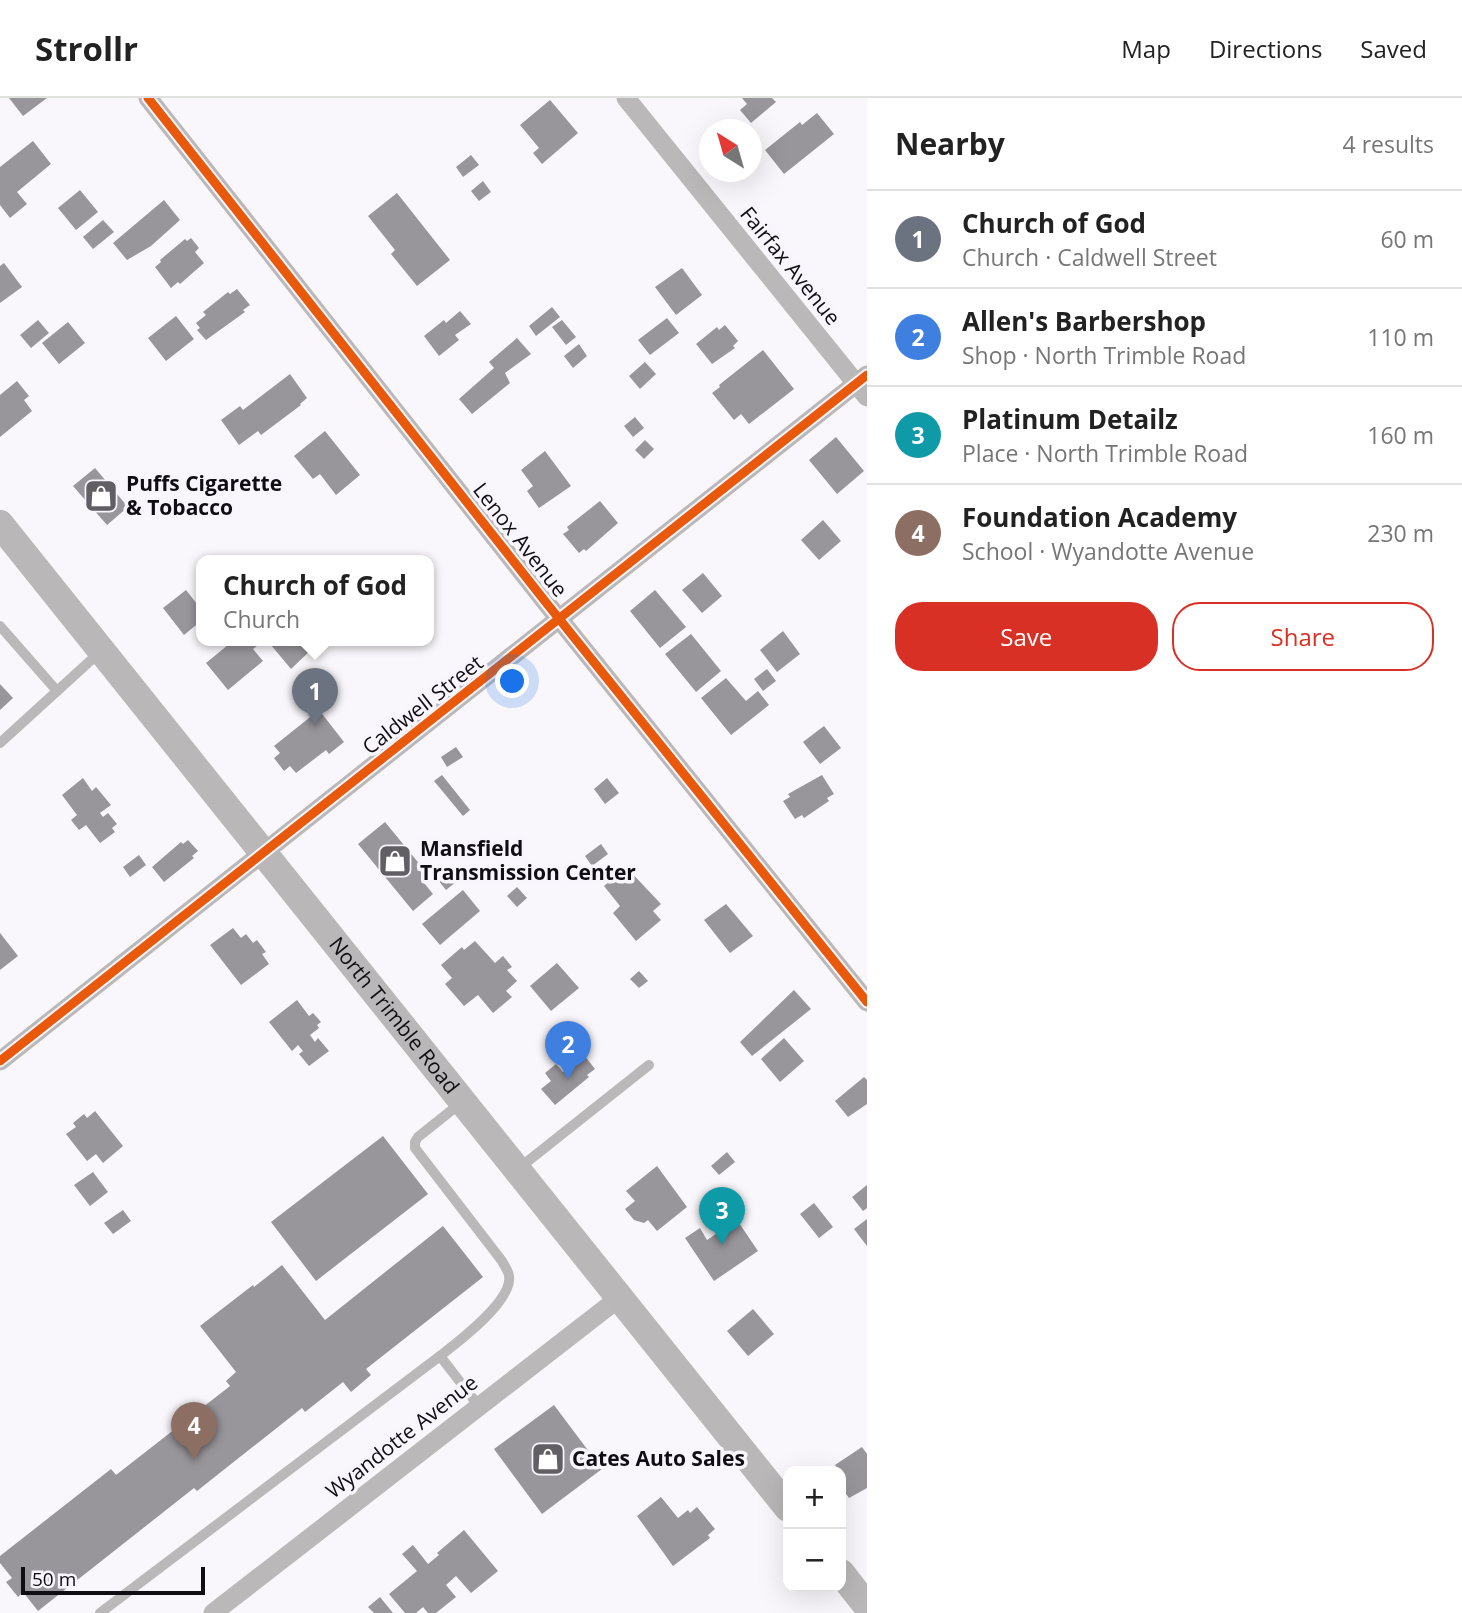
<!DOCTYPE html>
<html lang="en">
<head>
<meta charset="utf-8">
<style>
	body { margin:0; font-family:"Open Sans",sans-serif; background:#f2f2f2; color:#222 }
	.controls { position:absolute; right:21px; bottom:21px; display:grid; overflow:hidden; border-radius:14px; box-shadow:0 7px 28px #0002 }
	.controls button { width:63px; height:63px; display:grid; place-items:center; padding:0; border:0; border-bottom:2px solid #e0e0e0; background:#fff; color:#222; font:35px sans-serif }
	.compass { position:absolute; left:699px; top:21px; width:63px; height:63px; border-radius:50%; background:#fff; box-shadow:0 7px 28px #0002; rotate:323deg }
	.scale { position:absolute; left:21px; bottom:18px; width:184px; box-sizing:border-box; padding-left:7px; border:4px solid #100d13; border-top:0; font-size:19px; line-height:24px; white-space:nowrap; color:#100d13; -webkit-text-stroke:5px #f8f5fd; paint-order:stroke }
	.you { position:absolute; left:513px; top:584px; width:24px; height:24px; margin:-18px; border:5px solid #fff; border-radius:50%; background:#1a73e8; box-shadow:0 0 0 10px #1a73e833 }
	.badge { display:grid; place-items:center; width:46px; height:46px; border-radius:50%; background:#d93025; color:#fff; font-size:23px; font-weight:700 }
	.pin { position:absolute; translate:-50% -58px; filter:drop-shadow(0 2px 4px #0008) }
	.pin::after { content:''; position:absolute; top:37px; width:24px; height:21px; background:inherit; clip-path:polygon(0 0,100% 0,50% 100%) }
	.popup { position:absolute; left:196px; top:457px; width:238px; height:91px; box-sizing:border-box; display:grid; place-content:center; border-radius:14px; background:#fff; filter:drop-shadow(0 2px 5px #0005); font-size:23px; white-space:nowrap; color:#767676 }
	.popup b { font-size:26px; color:#222 }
	.popup::after { content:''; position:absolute; left:50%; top:100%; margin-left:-14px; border:14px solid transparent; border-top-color:#fff }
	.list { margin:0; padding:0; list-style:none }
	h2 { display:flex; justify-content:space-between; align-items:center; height:91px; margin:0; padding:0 28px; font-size:30px }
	h2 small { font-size:23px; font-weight:400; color:#767676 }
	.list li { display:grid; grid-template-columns:46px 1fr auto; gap:21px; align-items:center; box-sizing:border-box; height:98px; padding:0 28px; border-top:2px solid #e0e0e0 }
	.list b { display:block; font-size:26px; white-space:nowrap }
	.list p { margin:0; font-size:23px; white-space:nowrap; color:#767676 }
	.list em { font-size:23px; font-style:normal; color:#767676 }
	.actions { display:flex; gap:14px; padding:21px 28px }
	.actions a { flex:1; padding:16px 0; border:2px solid #d93025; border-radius:28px; text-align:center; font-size:24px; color:#d93025 }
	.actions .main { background:#d93025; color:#fff }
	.map { position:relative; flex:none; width:867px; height:1515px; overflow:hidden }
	header { display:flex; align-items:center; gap:42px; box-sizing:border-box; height:98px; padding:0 35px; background:#fff; border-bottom:2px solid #e0e0e0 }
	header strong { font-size:33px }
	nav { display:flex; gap:38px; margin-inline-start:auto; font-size:24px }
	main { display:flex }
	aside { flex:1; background:#fff }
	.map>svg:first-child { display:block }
	.building { fill:#99969b }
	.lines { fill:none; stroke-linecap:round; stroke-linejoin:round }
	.service { stroke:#bab8b8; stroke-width:10 }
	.minor { stroke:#bab8b8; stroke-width:19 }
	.secondary { stroke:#b9b7b8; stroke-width:28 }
	.cycleway-casing { stroke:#f8f5fd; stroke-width:13 }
	.cycleway { stroke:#e8590c; stroke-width:9 }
	.labels { text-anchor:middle; stroke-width:7; stroke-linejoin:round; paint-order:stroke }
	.street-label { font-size:21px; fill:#100d13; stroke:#f8f5fd }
	.poi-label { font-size:21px; font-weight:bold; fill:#100d13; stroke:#f8f5fd; text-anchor:start }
</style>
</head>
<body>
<header>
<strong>Strollr</strong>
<nav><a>Map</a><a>Directions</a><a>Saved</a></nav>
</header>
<main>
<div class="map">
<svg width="867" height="1515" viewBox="0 0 867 1515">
	<rect width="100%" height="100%" fill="#f9f7fb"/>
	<!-- building -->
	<g class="building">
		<path d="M9,0H47L23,18Z"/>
		<path d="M742,0H772L776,4L751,25L740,12L747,6Z"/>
		<path d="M550,2L578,35L542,66L533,55L539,50L520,27Z"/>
		<path d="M817,15L834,36L784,76L765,52L800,24L802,27Z"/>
		<path d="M33,43L51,66L17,94L27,106L10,120L0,107V69Z"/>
		<path d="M471,57L479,67L463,79L456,69Z"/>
		<path d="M483,83L491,94L479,103L471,93Z"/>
		<path d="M80,92L98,114L76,132L58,110Z"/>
		<path d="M397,95L450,162L417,188L391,156L395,152L368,118Z"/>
		<path d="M164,102L180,122L151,148L127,162L113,145Z"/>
		<path d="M103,122L114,134L93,151L83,139Z"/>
		<path d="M191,140L199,150L195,154L204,165L180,186L178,184L171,190L155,169L161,164L160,162L185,141L187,143Z"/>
		<path d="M4,165L22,189L0,205V168Z"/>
		<path d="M682,170L702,197L676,217L655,189Z"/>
		<path d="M237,191L250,207L243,212L245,214L206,242L197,232L200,230L196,225L206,217L203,214L228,194L230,196Z"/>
		<path d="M552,209L560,219L536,238L529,228Z"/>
		<path d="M460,213L471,226L455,237L459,242L439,258L424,238L444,222L446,225Z"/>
		<path d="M176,218L194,241L166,263L148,240Z"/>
		<path d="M667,220L679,235L650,257L638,242Z"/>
		<path d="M38,222L49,235L31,250L20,237Z"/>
		<path d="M562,222L576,239L566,247L552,229Z"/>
		<path d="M68,224L85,245L59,266L42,245Z"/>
		<path d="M725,227L738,243L733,248L735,250L712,266L696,246L717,229L719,232Z"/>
		<path d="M517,240L531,256L505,275L510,285L472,316L459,301L494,270L489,264Z"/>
		<path d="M579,246L587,258L573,270L564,258Z"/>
		<path d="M763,252L794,291L749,326L741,316L734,322L712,295L720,289L719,287Z"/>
		<path d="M645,264L656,276L640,291L629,278Z"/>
		<path d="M290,276L307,300L300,306L301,307L261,337L258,333L239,347L221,322L240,308L243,312Z"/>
		<path d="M17,283L29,298L24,302L32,313L0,339V297Z"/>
		<path d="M635,319L644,330L633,339L624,328Z"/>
		<path d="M325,333L360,377L336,397L320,376L313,381L294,358Z"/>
		<path d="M836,339L864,373L837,396L809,362Z"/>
		<path d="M645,342L654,351L644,361L635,352Z"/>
		<path d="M545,353L571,388L539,410L527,393L533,388L521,372Z"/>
		<path d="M95,370L128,409L107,427L73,388Z"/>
		<path d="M600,403L618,425L586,453L584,451L579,455L563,436L569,432L567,429Z"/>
		<path d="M823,422L841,443L819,462L801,442Z"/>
		<path d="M703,475L722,498L702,515L682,492Z"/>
		<path d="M186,492L201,511V523L184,537L163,510Z"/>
		<path d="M655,492L686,529L660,550L630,513Z"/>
		<path d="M783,533L800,556L777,574L760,552Z"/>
		<path d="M691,536L721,573L696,594L665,556Z"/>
		<path d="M234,542H254L258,547L253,551L263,563L228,592L206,565Z"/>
		<path d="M276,542H306L313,550L291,571L271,547Z"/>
		<path d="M767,571L776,583L763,593L754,581Z"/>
		<path d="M726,580L746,603L758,593L769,607L731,637L701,600Z"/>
		<path d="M0,586L13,600L0,612Z"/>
		<path d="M319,612L344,644L329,656L326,652L296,675L290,668L284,673L274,660L280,655L274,648Z"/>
		<path d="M824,628L841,650L820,666L803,644Z"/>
		<path d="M456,649L463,659L447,669L441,659Z"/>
		<path d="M442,677L470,712L463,718L434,683Z"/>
		<path d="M822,677L834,696L827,700L829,703L804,720L802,717L795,721L783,703L790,699L788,696Z"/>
		<path d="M83,680L92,693L96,689L111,707L100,715L103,719L108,715L117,726L112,730L115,734L100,745L86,727L79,732L71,722L77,717L62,697Z"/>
		<path d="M607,680L619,695L605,706L594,691Z"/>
		<path d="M385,724L431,780L424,785L433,796L413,813L358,746Z"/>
		<path d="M188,742L198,753L192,758L194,760L164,784L152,769L181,744L183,746Z"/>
		<path d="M601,746L608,756L592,768L585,758Z"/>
		<path d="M139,757L146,767L130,779L123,769Z"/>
		<path d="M444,769L456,784L446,792L434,777Z"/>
		<path d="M626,769L661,806L653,813L661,822L636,843L613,815L620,808L604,788Z"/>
		<path d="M517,789L527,800L517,809L507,798Z"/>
		<path d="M463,792L480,813L440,847L422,826Z"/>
		<path d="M726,806L753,838L730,855L704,822Z"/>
		<path d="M233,830L241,840L246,836L253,845L257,842L266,854L262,856L269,866L241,887L210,847Z"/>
		<path d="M0,835L18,858L0,872Z"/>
		<path d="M475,843L495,865L503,858L512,869L507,872L517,883L506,893L512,899L493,915L478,897L464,908L445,886L452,880L441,867L462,849L464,852Z"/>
		<path d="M557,865L579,890L551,913L530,888Z"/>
		<path d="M639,873L648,883L639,890L630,881Z"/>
		<path d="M794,892L811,911L752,958L740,944Z"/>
		<path d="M297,902L309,918L313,915L321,924L317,927L319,930L310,937L315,944L318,940L329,953L309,968L299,956L303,953L298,947L292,953L269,924Z"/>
		<path d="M784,940L804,963L780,984L761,961Z"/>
		<path d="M584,957L595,971L587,977L589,979L555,1007L541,991L551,983L545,975L556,966L563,974Z"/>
		<path d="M864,979L867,982V1006L848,1019L835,1003Z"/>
		<path d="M95,1013L123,1048L103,1065L96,1056L87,1063L66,1036L76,1029L73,1025L84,1016L87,1020Z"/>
		<path d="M383,1038L428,1096L316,1183L271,1124Z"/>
		<path d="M727,1054L735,1064L719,1077L711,1068Z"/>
		<path d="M657,1068L687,1109L657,1133L648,1122L644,1125L634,1122L625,1111L635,1103L626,1093Z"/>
		<path d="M93,1074L108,1094L90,1108L74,1087Z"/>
		<path d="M867,1087V1110L863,1113L852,1099Z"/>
		<path d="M814,1105L833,1129L819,1140L800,1116Z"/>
		<path d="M123,1112L131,1123L113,1136L104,1125Z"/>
		<path d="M867,1121V1148L854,1131Z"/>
		<path d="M737,1122L758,1153L714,1183L685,1140L700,1130L707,1142Z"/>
		<path d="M443,1128L483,1179L366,1271L371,1277L351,1294L343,1284L305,1314L302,1310L197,1393L194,1390L38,1513L23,1494L18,1499L6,1484L12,1480L0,1465V1458L111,1371L116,1377L230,1288L226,1283L236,1274L200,1228L253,1187L254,1189L282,1167L325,1222Z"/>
		<path d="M753,1211L774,1236L748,1258L727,1233Z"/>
		<path d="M554,1307L602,1371L542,1416L494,1351Z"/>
		<path d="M862,1349L867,1356V1390L849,1400L841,1389V1373H833L837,1370L835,1367Z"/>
		<path d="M661,1399L678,1420L688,1412L690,1415L697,1409L715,1431L708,1437L710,1440L673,1468L637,1418Z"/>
		<path d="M464,1432L498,1473L471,1495L456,1478L446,1487L456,1499L436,1515H428L423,1509L416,1515H405L389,1496L417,1473L402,1456L413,1447L428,1466L439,1457L437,1455Z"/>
		<path d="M380,1499L393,1515H374L368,1509Z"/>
	</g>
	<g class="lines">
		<!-- service -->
		<g class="service">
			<path d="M0,528L57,593"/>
			<path d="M0,645L101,553"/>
			<path d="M518,1071L649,967"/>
			<path d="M440,1258L478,1307"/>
			<path d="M100,1515L440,1258C458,1244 513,1203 509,1178C509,1174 504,1167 502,1163L415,1050V1044L418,1039L462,1004"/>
		</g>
		<!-- minor -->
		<g class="minor">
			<path d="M148,0L548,507L867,904"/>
			<path d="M626,0L867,299"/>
			<path d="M0,963L867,277"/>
			<path d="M213,1515L619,1200"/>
		</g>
		<!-- secondary -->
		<g class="secondary">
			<path id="s1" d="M0,426L788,1410"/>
			<path d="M841,1475L867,1508"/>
		</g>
		<defs>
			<g id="cycleway">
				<path d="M148,0L548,507L867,904"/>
				<path d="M0,963L867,277"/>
			</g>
		</defs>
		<!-- cycleway casing -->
		<use href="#cycleway" class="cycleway-casing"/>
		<!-- cycleway -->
		<use href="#cycleway" class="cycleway"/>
	</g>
	<!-- icons -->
	<defs>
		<symbol id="shop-square" viewBox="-11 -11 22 22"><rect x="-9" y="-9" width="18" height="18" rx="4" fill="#625f64" stroke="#f8f5fd"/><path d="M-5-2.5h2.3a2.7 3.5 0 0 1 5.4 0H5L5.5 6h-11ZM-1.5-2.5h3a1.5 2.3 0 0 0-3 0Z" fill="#fff"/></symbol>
	</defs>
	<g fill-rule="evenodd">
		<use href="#shop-square" x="82" y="379" width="38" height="38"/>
		<use href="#shop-square" x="376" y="744" width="38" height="38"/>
		<use href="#shop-square" x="529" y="1342" width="38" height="38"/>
	</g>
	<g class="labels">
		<!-- street labels -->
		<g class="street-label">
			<text transform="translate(790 168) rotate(51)" y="7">Fairfax Avenue</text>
			<text transform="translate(520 442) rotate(52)" y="7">Lenox Avenue</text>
			<text transform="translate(423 607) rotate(-38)" y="7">Caldwell Street</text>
			<text dy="7" stroke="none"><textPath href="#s1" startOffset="630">North Trimble Road</textPath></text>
			<text transform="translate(402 1339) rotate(-38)" y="7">Wyandotte Avenue</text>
		</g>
		<!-- poi labels -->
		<g class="poi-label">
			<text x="126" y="393">Puffs Cigarette<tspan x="126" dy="24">&amp; Tobacco</tspan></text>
			<text x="420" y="758">Mansfield<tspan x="420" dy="24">Transmission Center</tspan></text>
			<text x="572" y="1368">Cates Auto Sales</text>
		</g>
	</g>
</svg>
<div class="controls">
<button>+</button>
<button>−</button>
</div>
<svg class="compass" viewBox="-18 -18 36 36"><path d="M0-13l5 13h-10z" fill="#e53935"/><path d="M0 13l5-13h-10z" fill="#767676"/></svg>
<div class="scale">50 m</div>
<div class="you"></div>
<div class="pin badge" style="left:315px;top:628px;background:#6b7280">1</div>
<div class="popup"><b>Church of God</b>Church</div>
<div class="pin badge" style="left:568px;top:981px;background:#3f7fe0">2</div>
<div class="pin badge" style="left:722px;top:1147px;background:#0f9aa8">3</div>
<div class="pin badge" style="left:194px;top:1362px;background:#8d6e63">4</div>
</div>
<aside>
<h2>Nearby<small>4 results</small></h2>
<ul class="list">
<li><span class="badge" style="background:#6b7280">1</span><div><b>Church of God</b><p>Church · Caldwell Street</p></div><em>60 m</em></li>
<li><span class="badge" style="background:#3f7fe0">2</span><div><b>Allen's Barbershop</b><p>Shop · North Trimble Road</p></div><em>110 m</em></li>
<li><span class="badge" style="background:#0f9aa8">3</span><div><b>Platinum Detailz</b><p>Place · North Trimble Road</p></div><em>160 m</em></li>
<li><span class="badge" style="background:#8d6e63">4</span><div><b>Foundation Academy</b><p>School · Wyandotte Avenue</p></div><em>230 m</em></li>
</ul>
<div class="actions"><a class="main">Save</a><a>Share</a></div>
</aside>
</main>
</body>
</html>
